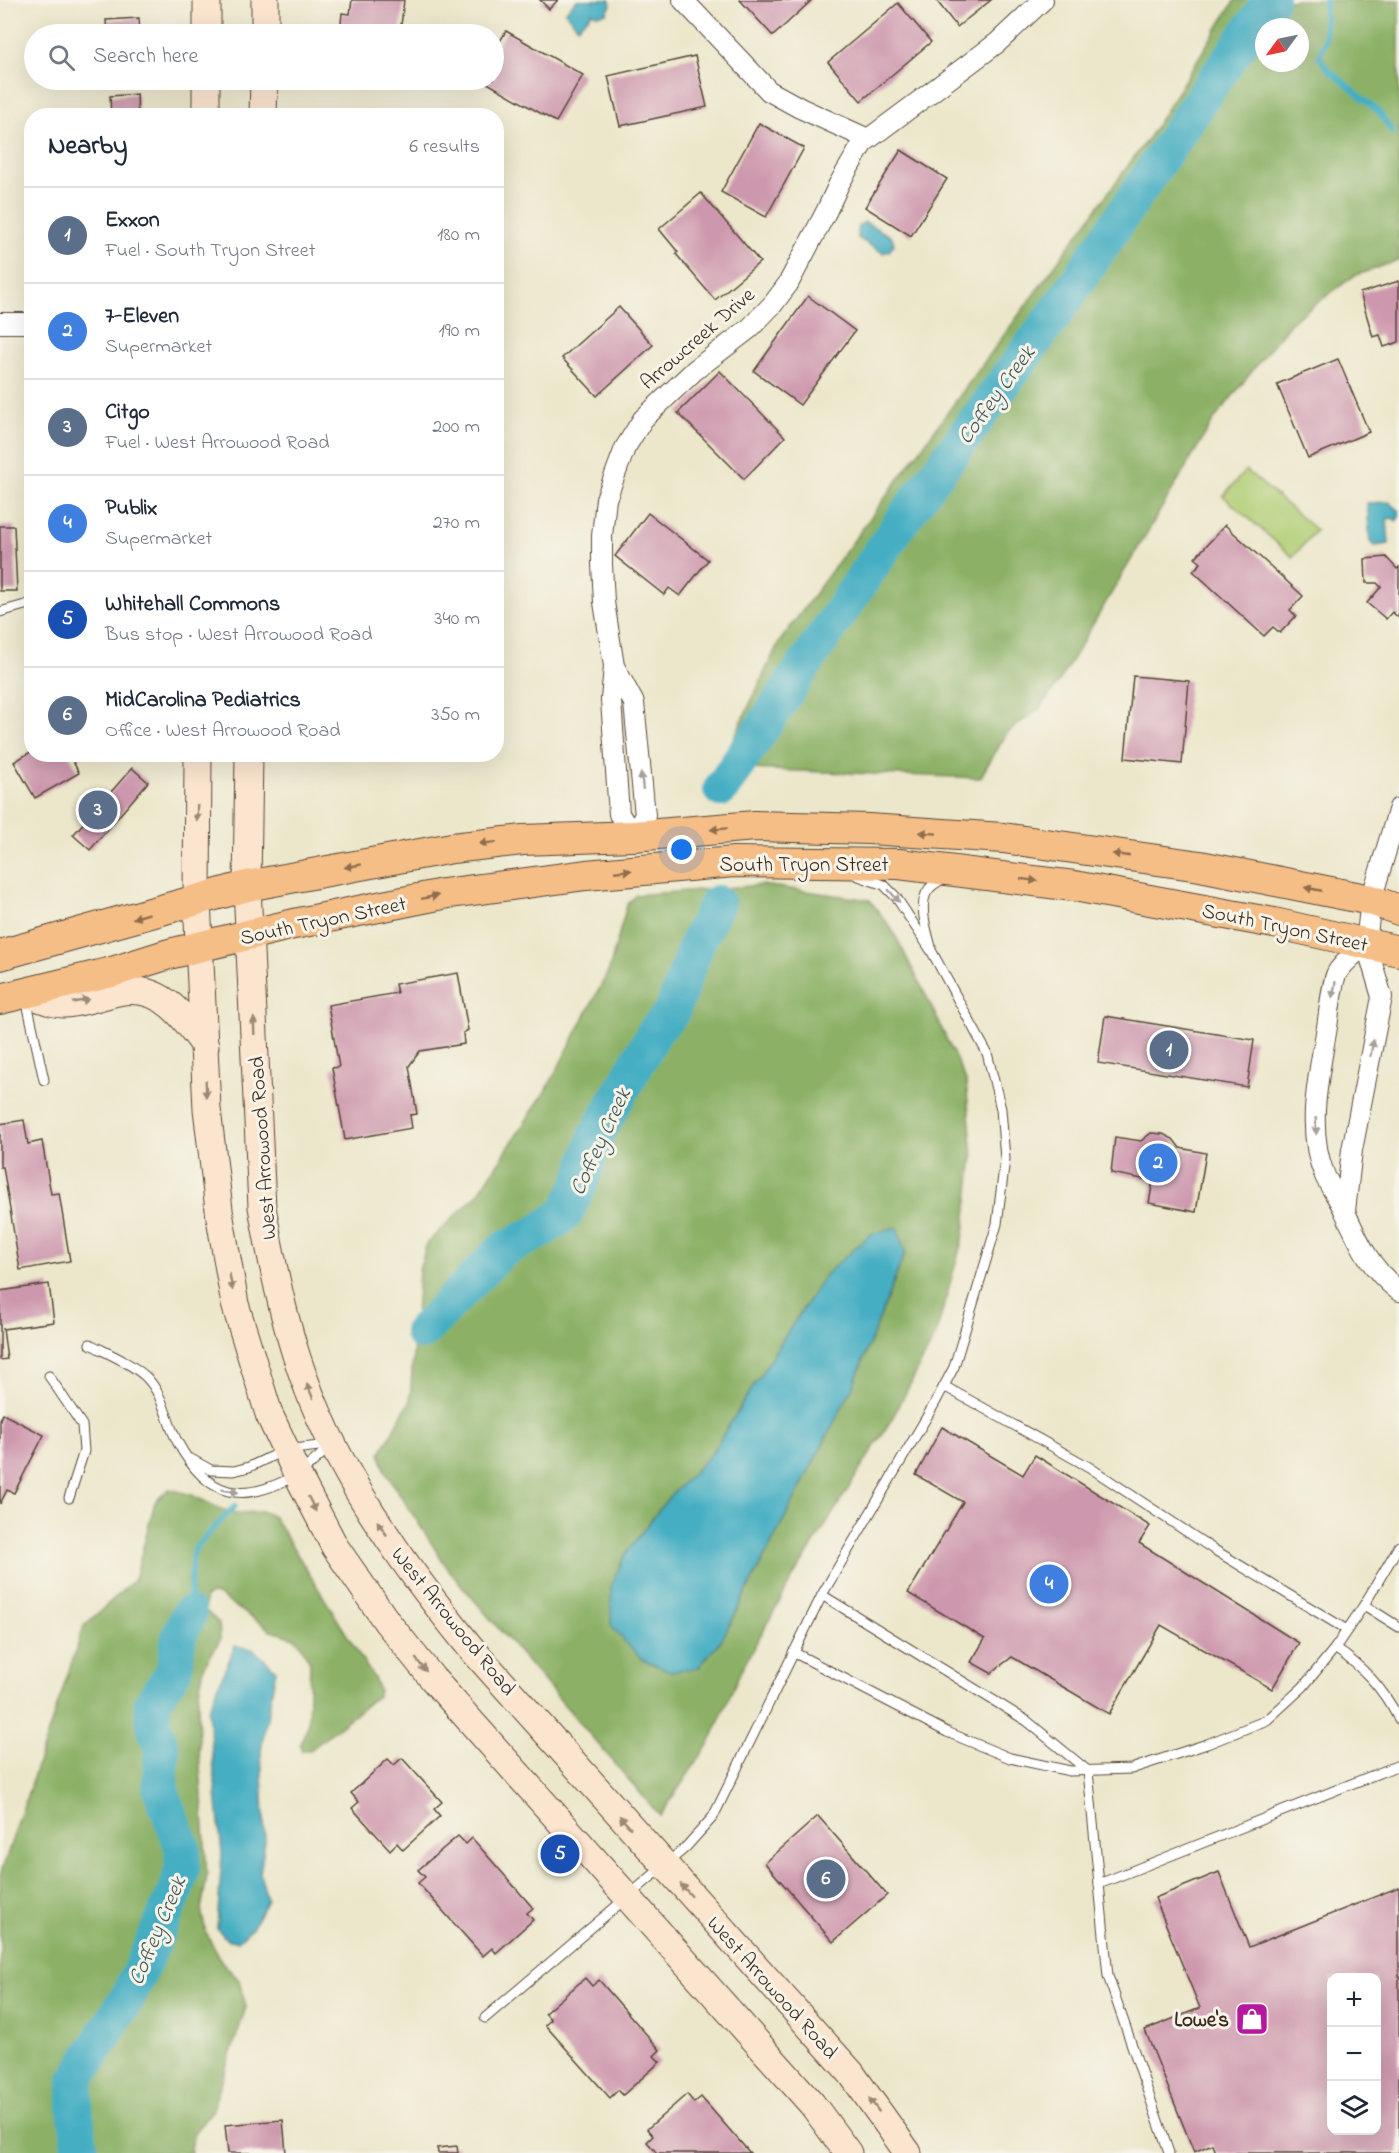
<!DOCTYPE html>
<html lang="en">
<head>
<meta charset="utf-8">
<style>
	body { margin:0; font-family:"Indie Flower",sans-serif; background:#f2f2f3; color:#1f2937 }
	.controls { position:absolute; right:18px; bottom:18px; display:grid; overflow:hidden; border-radius:12px; box-shadow:0 6px 24px #0002 }
	.controls button { width:54px; height:54px; display:grid; place-items:center; padding:0; border:0; border-bottom:2px solid #e0e1e3; background:#fff; color:#1f2937; font:30px sans-serif }
	.compass { position:absolute; left:1255px; top:18px; width:54px; height:54px; border-radius:50%; background:#fff; box-shadow:0 6px 24px #0002; rotate:237deg }
	.you { position:absolute; left:682px; top:850px; width:21px; height:21px; margin:-15px; border:4px solid #fff; border-radius:50%; background:#1a73e8; box-shadow:0 0 0 9px #1a73e833 }
	.badge { display:grid; place-items:center; width:39px; height:39px; border-radius:50%; background:#0f766e; color:#fff; font-size:20px; font-weight:700 }
	.pin { position:absolute; translate:-50% -50%; border:3px solid #fff; box-shadow:0 2px 6px #0006 }
	.list { margin:0; padding:0; list-style:none }
	h2 { display:flex; justify-content:space-between; align-items:center; height:78px; margin:0; padding:0 24px; font-size:26px }
	h2 small { font-size:20px; font-weight:400; color:#747a83 }
	.list li { display:grid; grid-template-columns:39px 1fr auto; gap:18px; align-items:center; box-sizing:border-box; height:96px; padding:0 24px; border-top:2px solid #e0e1e3 }
	.list b { display:block; font-size:22px; white-space:nowrap }
	.list p { margin:0; font-size:20px; white-space:nowrap; color:#747a83 }
	.list em { font-size:20px; font-style:normal; color:#747a83 }
	.icon { flex:none; width:33px; height:33px; fill:none; stroke:currentColor; stroke-width:2; stroke-linecap:round; stroke-linejoin:round }
	.map { position:relative; flex:none; width:1399px; height:2153px; overflow:hidden }
	.search { position:absolute; background:#fff; box-shadow:0 6px 24px #0002; left:24px; top:24px; width:480px; height:66px; display:flex; align-items:center; gap:15px; box-sizing:border-box; padding:0 21px; border-radius:33px; color:#747a83; font-size:22px }
	.panel { position:absolute; background:#fff; box-shadow:0 6px 24px #0002; left:24px; top:108px; width:480px; height:654px; border-radius:24px }
	.map>svg:first-child { display:block }
	.green { fill:#b0ce75; stroke:#767c4a; stroke-width:1.5 }
	.forest { fill:#8cb166; stroke:#646e42; stroke-width:1.5; fill-rule:evenodd }
	.water { fill:#44aec3; stroke:#406c70; stroke-width:1.5 }
	.lines { fill:none; stroke-linecap:round; stroke-linejoin:round }
	.stream { stroke:#44aec3; stroke-width:6 }
	.river { stroke:#44aec3; stroke-width:36 }
	.building { fill:#cd98ad; fill-rule:evenodd }
	.lane-casing { stroke:#564638; stroke-width:11 }
	.street-casing { stroke:#564638; stroke-width:22 }
	.secondary-casing { stroke:#564638; stroke-width:29 }
	.primary-casing { stroke:#564638; stroke-width:32 }
	.lane { stroke:#fff; stroke-width:9 }
	.street { stroke:#fff; stroke-width:20 }
	.secondary { stroke:#fbe5cf; stroke-width:27 }
	.primary { stroke:#f5be86; stroke-width:30 }
	.oneway { fill:#a79f9a }
	.oneway2 { fill:#9b8876 }
	.oneway3 { fill:#8f6d4d }
	.labels { text-anchor:middle; stroke-width:6; stroke-linejoin:round; paint-order:stroke }
	.street-label { font-size:21px; fill:#3b2a1e; stroke:#f7f3e8 }
	.poi-label { font-size:21px; font-weight:bold; fill:#3b2a1e; stroke:#f7f3e8; text-anchor:end }
	.water-label { font-size:22px; font-style:italic; fill:#3e5858; stroke:#f7f3e8 }
</style>
</head>
<body>
<div class="map">
<svg width="1399" height="2153" viewBox="0 0 1399 2153">
	<rect width="100%" height="100%" fill="#f7f3e8"/>
	<filter id="ink" filterUnits="userSpaceOnUse"><feTurbulence type="fractalNoise" baseFrequency=".0167" numOctaves="2"/><feDisplacementMap in="SourceGraphic" scale="12" xChannelSelector="R" yChannelSelector="G"/><feConvolveMatrix kernelMatrix="1 2 1 2 8 2 1 2 1" color-interpolation-filters="sRGB"/></filter>
	<filter id="wash" filterUnits="userSpaceOnUse"><feTurbulence type="fractalNoise" baseFrequency=".008" numOctaves="4" result="noise"/><feDisplacementMap in="SourceGraphic" scale="24" xChannelSelector="R" yChannelSelector="G"/><feGaussianBlur stdDeviation="1.35" result="paint"/><feColorMatrix in="noise" values="0 0 0 0 0 0 0 0 0 0 0 0 0 0 0 0 0 1.4 0 .05"/><feComposite in="paint" operator="in"/></filter>
	<g filter="url(#wash)">
		<rect width="100%" height="100%" fill="#ece7cb"/>
		<!-- green -->
		<path class="green" d="M1246,470L1316,530L1293,557L1223,496Z"/>
		<!-- forest -->
		<g class="forest">
			<path d="M1235,0H1399V260L1354,276L1290,323L1213,421L1060,680L1041,707L1007,733L980,778L720,768L778,644L1149,137ZM1264,27H1300V63H1264Z"/>
			<path d="M762,885L870,900L893,931L927,997L966,1081L973,1156L964,1234L935,1337L893,1417L795,1574L741,1670L710,1742L660,1816L450,1572L386,1473L380,1454L410,1400L419,1271L427,1243L478,1194L548,1087L609,970L627,905L636,895ZM905,1253L854,1384L722,1639L699,1667L625,1555L665,1502L711,1454L783,1339L826,1274Z"/>
			<path d="M169,1489L192,1495L220,1509L236,1513L264,1512L274,1517L375,1680L379,1691L377,1696L309,1751H302L300,1744L308,1725L310,1662L297,1639L271,1630L218,1595L210,1594L205,1597L206,1611L219,1623L220,1640L204,1667L198,1696L199,1749L207,1876L201,1910L206,1933L222,1962L239,1980L246,2007L212,2111L194,2133L190,2148L191,2153H0V1876L84,1626L135,1579L155,1502Z"/>
		</g>
		<!-- water -->
		<g class="water">
			<path d="M577,0H610L611,5L607,13L597,15L593,12L578,27L565,12Z"/>
			<path d="M865,222L892,237L894,244L889,251L883,253L858,238V226Z"/>
			<path d="M1389,502L1399,510V517L1396,521L1393,518L1387,519L1389,544L1375,546L1370,542L1367,503Z"/>
			<path d="M897,1227L905,1252L854,1384L722,1639L699,1667L673,1672L642,1660L611,1626V1586L625,1555L665,1502L711,1454L783,1339L826,1274L871,1234Z"/>
			<path d="M235,1646L253,1649L276,1670L261,1750L265,1841L260,1873L267,1900L252,1928L238,1941L227,1940L217,1928L222,1854L208,1710Z"/>
		</g>
		<g class="lines">
			<!-- stream -->
			<g class="stream">
				<path d="M1325,0V41L1319,57L1328,69L1379,112L1392,132"/>
				<path d="M189,1614L192,1558L196,1547L235,1506"/>
			</g>
			<!-- river -->
			<g class="river">
				<path d="M721,789L903,519L1058,310L1203,96L1271,0"/>
				<path d="M422,1332L502,1250L537,1233L565,1214L580,1185L596,1136L655,1031L672,1012L696,945L717,903"/>
				<path d="M81,2153L75,2108L76,2080L129,1995L176,1891L182,1869L183,1849L160,1788L162,1750L154,1726L152,1703L174,1671L179,1636L189,1614"/>
			</g>
		</g>
		<g id="blocks">
			<!-- building -->
			<g class="building">
				<path d="M352,0H404L400,34H340L342,13L350,14Z"/>
				<path d="M540,0H558L549,9Z"/>
				<path d="M740,0H812L773,36Z"/>
				<path d="M936,0H991L957,27Z"/>
				<path d="M898,3L931,42L861,101L828,62Z"/>
				<path d="M139,18L140,34H107L106,20Z"/>
				<path d="M506,31L583,75L556,122L482,80H494V52Z"/>
				<path d="M695,56L707,107L620,126L608,76Z"/>
				<path d="M380,80H396L395,83L380,81Z"/>
				<path d="M137,94L138,116H111L110,96Z"/>
				<path d="M759,123L804,148L766,217L721,192Z"/>
				<path d="M901,150L947,179L911,236L865,207Z"/>
				<path d="M701,193L760,262L715,300L676,254L678,252L659,229Z"/>
				<path d="M1399,281V342L1384,347L1380,335L1373,337L1360,293Z"/>
				<path d="M808,296L855,331L800,405L754,371Z"/>
				<path d="M619,307L653,345L597,396L562,358Z"/>
				<path d="M1338,359L1369,432L1308,458L1277,384Z"/>
				<path d="M720,371L785,437L744,479L678,413Z"/>
				<path d="M648,513L708,560L680,596L669,588L664,595L615,556Z"/>
				<path d="M1225,525L1303,596L1290,610L1296,616L1280,633L1273,627L1264,636L1193,571L1201,563L1195,558Z"/>
				<path d="M0,526H14L17,591H0Z"/>
				<path d="M1386,557L1397,569L1399,567V618L1392,612L1386,619L1367,603L1381,587L1377,583H1366L1365,559Z"/>
				<path d="M1133,676L1189,681L1182,764L1125,758Z"/>
				<path d="M32,751V754H69L79,773L35,798L14,762Z"/>
				<path d="M132,768L148,782L90,850L73,835Z"/>
				<path d="M458,973L468,1030L463,1033L464,1044L420,1051L409,1066L417,1114L410,1115L412,1128L345,1140L332,1068L339,1067L328,1005L397,993L395,984Z"/>
				<path d="M1105,1016L1254,1040L1247,1087L1098,1063Z"/>
				<path d="M24,1120L28,1144L42,1141L51,1194L59,1193L70,1261L20,1270L3,1167H0V1124Z"/>
				<path d="M1151,1133L1163,1134L1173,1139L1180,1148L1206,1153L1196,1212L1149,1203L1153,1181L1111,1173L1115,1137L1141,1141Z"/>
				<path d="M49,1284L54,1322L3,1329L7,1359L0,1360V1291Z"/>
				<path d="M3,1414L44,1435L14,1493L7,1490L0,1504V1419Z"/>
				<path d="M942,1427L1023,1475L1035,1455L1150,1526L1139,1543L1299,1643L1272,1689L1161,1625L1109,1714L1012,1657L991,1673L971,1662L985,1639L908,1593L963,1502L916,1475Z"/>
				<path d="M402,1758L442,1802L434,1809L440,1816L403,1850L397,1843L390,1850L352,1808L359,1802L351,1793L388,1759L394,1765Z"/>
				<path d="M818,1816L887,1895L833,1942L765,1863Z"/>
				<path d="M458,1836L466,1844L472,1838L533,1908L527,1913L533,1920L496,1953L492,1948L483,1956L418,1883L425,1877L418,1870Z"/>
				<path d="M1219,1872L1249,1947L1399,1887V2153H1215L1212,2144L1194,2152L1145,2030L1200,2008L1155,1898ZM1332,1978H1376V2130H1332Z"/>
				<path d="M585,1978L592,1986L599,1980L660,2050L654,2056L660,2062L623,2095L618,2090L610,2098L545,2025L551,2020L545,2013Z"/>
				<path d="M687,2094L694,2103L701,2097L750,2153H657L647,2142L653,2136L647,2129Z"/>
				<path d="M283,2120L286,2153H228L225,2125Z"/>
				<path d="M457,2146L458,2153H438L437,2148Z"/>
			</g>
		</g>
	</g>
	<g filter="url(#ink)">
		<use href="#blocks" fill-opacity="0" stroke="#564638" stroke-width="1.5"/>
		<g class="lines">
			<defs>
				<g id="lane">
					<path d="M0,612L32,603"/>
					<path d="M931,947C927,931 917,903 929,889C933,884 940,881 945,877"/>
					<path d="M26,998L44,1080"/>
					<path d="M90,1344C109,1354 131,1363 146,1377C164,1395 166,1421 178,1443C208,1498 242,1505 296,1475C308,1468 320,1455 331,1446"/>
					<path d="M49,1376L82,1425L84,1451L69,1498"/>
					<path d="M944,1386L1089,1467L1213,1549L1347,1630"/>
					<path d="M191,1459L211,1470L234,1471L249,1467L285,1450L328,1445"/>
					<path d="M822,1595L1027,1721L1088,1771L1108,1976L1169,2153"/>
					<path d="M1364,1605L1399,1627"/>
					<path d="M1335,1648C1365,1669 1381,1686 1399,1719"/>
					<path d="M793,1652L947,1732L1010,1758L1070,1771L1131,1769L1207,1744L1267,1720L1303,1687L1335,1648L1364,1605L1399,1546"/>
					<path d="M1099,1884L1399,1765"/>
					<path d="M485,2018L686,1847L713,1817L823,1593L935,1403L954,1367L997,1224L1005,1159L1001,1109L987,1053L932,952L896,897L884,885L856,875"/>
				</g>
				<g id="street">
					<path d="M683,0L769,91L800,108L868,139"/>
					<path d="M0,323H32"/>
					<path d="M614,666L634,703L645,815L633,836L619,814L611,700L614,666L604,602L602,564V536L606,499L625,448L643,419L695,370L750,328L773,304L788,284L826,212L839,184L863,143L997,43L1043,0"/>
					<path d="M1366,943C1358,952 1343,962 1337,973C1332,981 1329,1015 1327,1027C1319,1075 1305,1129 1325,1176C1331,1189 1340,1200 1345,1212C1360,1245 1370,1268 1399,1291"/>
					<path d="M1345,1211L1352,1150L1382,997L1366,943L1371,900L1399,808"/>
				</g>
				<g id="secondary">
					<path d="M207,34V0"/>
					<path d="M265,34V0"/>
					<path d="M206,116V80"/>
					<path d="M263,116L264,80"/>
					<path d="M198,754L197,900L207,1109L220,1218L235,1304L269,1414L297,1474L335,1547L387,1622L433,1679L812,2104L848,2153"/>
					<path d="M249,754L247,886L262,1207C271,1258 281,1309 297,1358C332,1466 399,1560 470,1647L851,2073L908,2153"/>
					<path d="M25,993C36,996 53,1005 65,1004C85,1003 104,994 124,991C163,986 185,1018 205,1046"/>
				</g>
				<g id="primary">
					<path d="M0,955L247,886L452,848L523,840L633,836L755,826L869,829L1003,838L1200,866L1371,900L1399,910"/>
					<path d="M0,999L112,972L169,954L294,924L443,894L586,875L734,862L899,864L1074,886L1274,923L1399,951"/>
				</g>
			</defs>
			<!-- lane casing -->
			<use href="#lane" class="lane-casing"/>
			<!-- street casing -->
			<use href="#street" class="street-casing"/>
			<!-- secondary casing -->
			<use href="#secondary" class="secondary-casing"/>
			<!-- primary casing -->
			<use href="#primary" class="primary-casing"/>
			<!-- lane -->
			<use href="#lane" class="lane"/>
			<!-- street -->
			<use href="#street" class="street"/>
			<!-- secondary -->
			<use href="#secondary" class="secondary"/>
			<!-- primary -->
			<use href="#primary" class="primary"/>
		</g>
		<!-- one-way arrows -->
		<defs><path id="oneway-solid" d="M-6-.8H1V-3.2L6.5 0L1 3.2V.8H-6Z" transform="scale(1.5)"/></defs>
		<g class="oneway">
			<use href="#oneway-solid" transform="translate(642 781) rotate(-96)"/>
			<use href="#oneway-solid" transform="translate(894 896) rotate(49)"/>
			<use href="#oneway-solid" transform="translate(1334 990) rotate(100)"/>
			<use href="#oneway-solid" transform="translate(1372 1048) rotate(-79)"/>
			<use href="#oneway-solid" transform="translate(1316 1126) rotate(88)"/>
			<use href="#oneway-solid" transform="translate(230 1491) rotate(9)"/>
		</g>
		<g class="oneway2">
			<use href="#oneway-solid" transform="translate(197 813) rotate(91)"/>
			<use href="#oneway-solid" transform="translate(81 1001) rotate(-12)"/>
			<use href="#oneway-solid" transform="translate(254 1026) rotate(-92)"/>
			<use href="#oneway-solid" transform="translate(206 1089) rotate(88)"/>
			<use href="#oneway-solid" transform="translate(231 1282) rotate(80)"/>
			<use href="#oneway-solid" transform="translate(310 1391) rotate(-111)"/>
			<use href="#oneway-solid" transform="translate(312 1504) rotate(63)"/>
			<use href="#oneway-solid" transform="translate(382 1528) rotate(-124)"/>
			<use href="#oneway-solid" transform="translate(421 1665) rotate(51)"/>
			<use href="#oneway-solid" transform="translate(625 1822) rotate(-131)"/>
			<use href="#oneway-solid" transform="translate(686 1890) rotate(-132)"/>
			<use href="#oneway-solid" transform="translate(874 2105) rotate(-126)"/>
		</g>
		<g class="oneway3">
			<use href="#oneway-solid" transform="translate(719 829) rotate(176)"/>
			<use href="#oneway-solid" transform="translate(928 833) rotate(-176)"/>
			<use href="#oneway-solid" transform="translate(488 843) rotate(175)"/>
			<use href="#oneway-solid" transform="translate(1121 855) rotate(-172)"/>
			<use href="#oneway-solid" transform="translate(353 866) rotate(170)"/>
			<use href="#oneway-solid" transform="translate(623 871) rotate(-5)"/>
			<use href="#oneway-solid" transform="translate(1029 880) rotate(7)"/>
			<use href="#oneway-solid" transform="translate(1313 889) rotate(-169)"/>
			<use href="#oneway-solid" transform="translate(430 897) rotate(-12)"/>
			<use href="#oneway-solid" transform="translate(141 916) rotate(163)"/>
		</g>
	</g>
	<!-- icons -->
	<defs>
		<symbol id="shop-square" viewBox="-11 -11 22 22"><rect x="-9" y="-9" width="18" height="18" rx="4" fill="#b5179e" stroke="#f7f3e8"/><path d="M-5-2.5h2.3a2.7 3.5 0 0 1 5.4 0H5L5.5 6h-11ZM-1.5-2.5h3a1.5 2.3 0 0 0-3 0Z" fill="#fff"/></symbol>
	</defs>
	<g fill-rule="evenodd">
		<use href="#shop-square" x="1233" y="2000" width="38" height="38"/>
	</g>
	<g class="labels">
		<!-- street labels -->
		<g class="street-label">
			<text transform="translate(697 338) rotate(-41)" y="7">Arrowcreek Drive</text>
			<text x="804" y="871">South Tryon Street</text>
			<text transform="translate(323 920) rotate(-12)" y="7">South Tryon Street</text>
			<text transform="translate(1285 927) rotate(12)" y="7">South Tryon Street</text>
			<text transform="translate(262 1148) rotate(-94)" y="7">West Arrowood Road</text>
			<text transform="translate(454 1621) rotate(51)" y="7">West Arrowood Road</text>
			<text transform="translate(773 1987) rotate(48)" y="7">West Arrowood Road</text>
		</g>
		<!-- poi labels -->
		<g class="poi-label">
			<text x="1229" y="2026">Lowe's</text>
		</g>
		<!-- water labels -->
		<g class="water-label">
			<text transform="translate(995 394) rotate(-54)" y="8">Coffey Creek</text>
			<text transform="translate(599 1141) rotate(-65)" y="8">Coffey Creek</text>
			<text transform="translate(156 1930) rotate(-67)" y="8">Coffey Creek</text>
		</g>
	</g>
</svg>
<div class="controls">
<button>+</button>
<button>−</button>
<button><svg class="icon" aria-label="layers" viewBox="0 0 24 24"><path d="M12 4l9 5-9 5-9-5zM3 14l9 5 9-5"/></svg></button>
</div>
<svg class="compass" viewBox="-18 -18 36 36"><path d="M0-13l5 13h-10z" fill="#e53935"/><path d="M0 13l5-13h-10z" fill="#747a83"/></svg>
<div class="you"></div>
<div class="pin badge" style="left:1169px;top:1050px;background:#5c6f8a">1</div>
<div class="pin badge" style="left:1158px;top:1163px;background:#3f7fe0">2</div>
<div class="pin badge" style="left:98px;top:810px;background:#5c6f8a">3</div>
<div class="pin badge" style="left:1049px;top:1584px;background:#3f7fe0">4</div>
<div class="pin badge" style="left:560px;top:1854px;background:#1a4fb4">5</div>
<div class="pin badge" style="left:826px;top:1879px;background:#5c6f8a">6</div>
<div class="search"><svg class="icon" aria-label="search" viewBox="0 0 24 24"><circle cx="10" cy="10" r="6"/><path d="M15 15l6 6"/></svg>Search here</div>
<section class="panel">
<h2>Nearby<small>6 results</small></h2>
<ul class="list">
<li><span class="badge" style="background:#5c6f8a">1</span><div><b>Exxon</b><p>Fuel · South Tryon Street</p></div><em>180 m</em></li>
<li><span class="badge" style="background:#3f7fe0">2</span><div><b>7-Eleven</b><p>Supermarket</p></div><em>190 m</em></li>
<li><span class="badge" style="background:#5c6f8a">3</span><div><b>Citgo</b><p>Fuel · West Arrowood Road</p></div><em>200 m</em></li>
<li><span class="badge" style="background:#3f7fe0">4</span><div><b>Publix</b><p>Supermarket</p></div><em>270 m</em></li>
<li><span class="badge" style="background:#1a4fb4">5</span><div><b>Whitehall Commons</b><p>Bus stop · West Arrowood Road</p></div><em>340 m</em></li>
<li><span class="badge" style="background:#5c6f8a">6</span><div><b>MidCarolina Pediatrics</b><p>Office · West Arrowood Road</p></div><em>350 m</em></li>
</ul>
</section>
</div>
</body>
</html>
